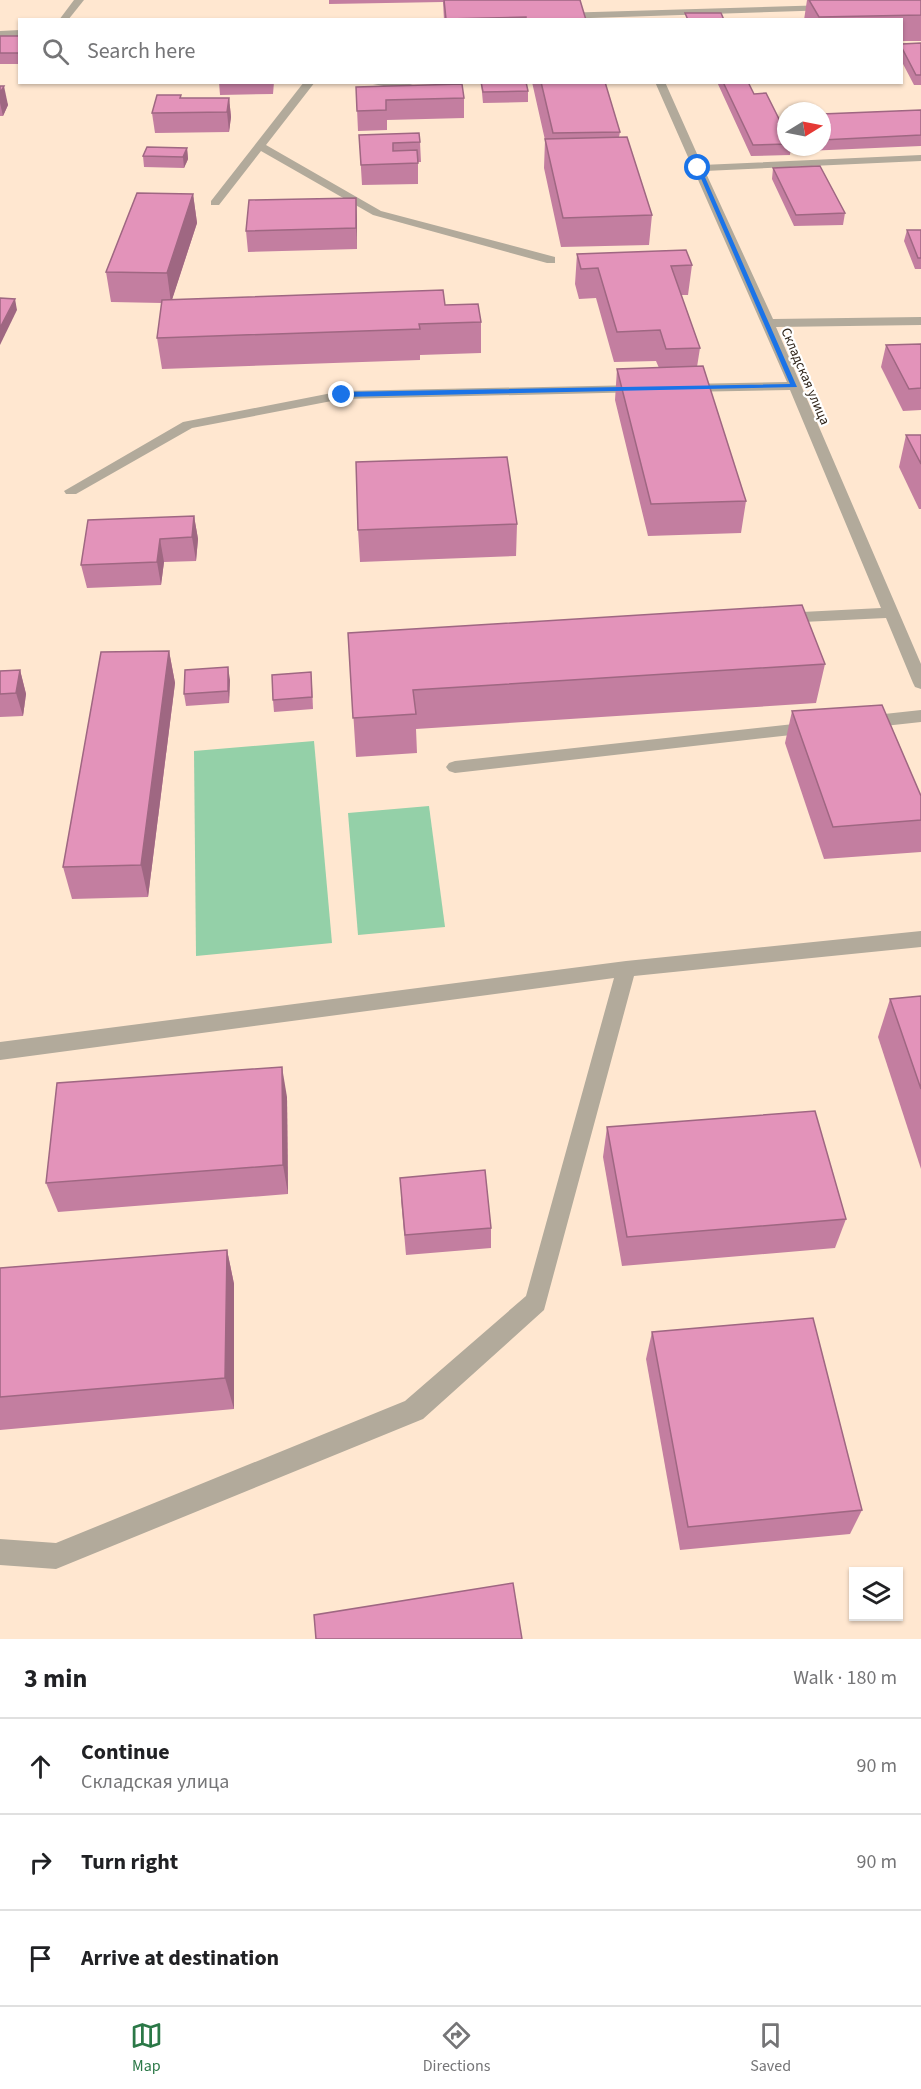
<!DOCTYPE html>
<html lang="en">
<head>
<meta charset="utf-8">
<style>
	body { margin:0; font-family:"Source Sans 3",sans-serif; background:#f2f2f2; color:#202124 }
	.controls { position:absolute; right:18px; bottom:18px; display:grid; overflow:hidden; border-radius:0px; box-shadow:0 2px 4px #0004 }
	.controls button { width:54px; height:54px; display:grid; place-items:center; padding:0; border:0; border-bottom:2px solid #e0e0e0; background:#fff; color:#202124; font:30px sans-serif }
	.compass { position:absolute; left:777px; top:102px; width:54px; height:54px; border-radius:50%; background:#fff; box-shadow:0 2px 4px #0004; rotate:80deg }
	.stop { position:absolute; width:18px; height:18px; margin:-14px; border:4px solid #1a73e8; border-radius:50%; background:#fff }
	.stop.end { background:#1a73e8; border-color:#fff; box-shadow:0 2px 6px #0008 }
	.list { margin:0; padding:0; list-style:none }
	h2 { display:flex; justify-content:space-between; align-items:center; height:78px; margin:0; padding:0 24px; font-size:26px }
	h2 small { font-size:20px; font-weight:400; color:#757577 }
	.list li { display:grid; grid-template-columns:39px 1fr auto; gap:18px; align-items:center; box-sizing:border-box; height:96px; padding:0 24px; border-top:2px solid #e0e0e0 }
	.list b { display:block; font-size:22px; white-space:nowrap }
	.list p { margin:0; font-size:20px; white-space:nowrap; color:#757577 }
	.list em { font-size:20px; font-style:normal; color:#757577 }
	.icon { flex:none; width:33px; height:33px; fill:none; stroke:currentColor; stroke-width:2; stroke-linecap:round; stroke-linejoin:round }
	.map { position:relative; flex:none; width:921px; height:1639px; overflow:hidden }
	.search { position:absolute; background:#fff; box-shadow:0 2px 4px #0004; left:18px; right:18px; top:18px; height:66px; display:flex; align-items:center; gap:15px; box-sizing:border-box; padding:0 21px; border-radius:0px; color:#757577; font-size:22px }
	.sheet { height:366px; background:#fff }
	nav { display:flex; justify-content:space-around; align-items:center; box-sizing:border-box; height:84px; border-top:2px solid #e0e0e0; background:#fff; font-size:16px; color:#757577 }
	nav a { display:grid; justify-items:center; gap:3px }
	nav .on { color:#2b7847 }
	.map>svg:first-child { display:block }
	.green { fill:#94d0a8 }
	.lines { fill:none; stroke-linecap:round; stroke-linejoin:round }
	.minor { fill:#b2aa9b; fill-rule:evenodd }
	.wall { fill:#c37ea0 }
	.shaded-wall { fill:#9f6782 }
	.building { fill:#e393ba; stroke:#9f6782; stroke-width:1.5 }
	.route { fill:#1a73e8 }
	.labels { text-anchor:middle; stroke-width:4.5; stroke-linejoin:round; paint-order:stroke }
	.far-street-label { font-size:14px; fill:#2e2318; stroke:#fff }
</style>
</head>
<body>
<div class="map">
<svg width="921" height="1639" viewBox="0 0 921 1639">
	<rect width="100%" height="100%" fill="#ffe7d0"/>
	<!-- green -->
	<g class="green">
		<path d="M314,741L332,943L196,956L194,751Z"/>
		<path d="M429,806L445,927L358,935L348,813Z"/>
	</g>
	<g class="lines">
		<!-- minor -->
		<g class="minor">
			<path d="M74,0H84L68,20H59Z"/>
			<path d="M829,5L834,8L832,10L560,19L555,16L560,13Z"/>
			<path d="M20,30V36L0,37V31Z"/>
			<path d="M304,82H315L266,145L381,211L555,257V263H547L373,215L261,151L219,205H211V201Z"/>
			<path d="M362,82C379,82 407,79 421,89L416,92Z"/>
			<path d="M655,82H665L702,165L921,155V161L705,171L773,319L921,317V325L776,327L921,664V689L915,687L913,683L886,618L782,623L774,618L782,613L881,608L790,390L685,392L678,388L685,384L787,382Z"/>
			<path d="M640,385L647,389L645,392L342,399L192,428L76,494H66L64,491L183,422L342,391Z"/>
			<path d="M921,710V722L866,728L860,726L858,722L860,718L866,716Z"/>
			<path d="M812,722L818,724L821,728L818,732L455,773L449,771L446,767L449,763L455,761Z"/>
			<path d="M921,931V947L634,976L544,1310L423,1419L56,1569L0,1565V1539L56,1543L405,1401L526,1296L614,978L0,1060V1042L626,961Z"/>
		</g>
	</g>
	<!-- wall -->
	<g class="wall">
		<path d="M329,0H580L586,20H444L443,2L329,4Z"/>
		<path d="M807,0H921V41H902V20H804Z"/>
		<rect x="0" y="36" width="20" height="28"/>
		<path d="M921,43V85H914L902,62V44Z"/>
		<path d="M219,82H274L273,94L220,95Z"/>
		<path d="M481,82L528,91V102L483,103Z"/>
		<path d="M532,82H605L620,132L619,137L652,215L649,245L561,247L544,168L545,140Z"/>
		<path d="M717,82H748L754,94L786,133V147H791L790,155L751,156Z"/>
		<path d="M0,86L8,105L3,116H0Z"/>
		<path d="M356,87L464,98V118L387,120V130L358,131Z"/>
		<path d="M181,98H229L231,117L229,132L155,133L152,113Z"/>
		<path d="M921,110V146L806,151L804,147H822V114Z"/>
		<path d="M359,135L420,142L421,162H418V184L362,185Z"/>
		<path d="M187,148L188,159L184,168L144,167L143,156Z"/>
		<path d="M773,168L845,213L843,225L794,226L772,179Z"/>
		<path d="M193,194L197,223L172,299L445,305L481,322V353L420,355V360L162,369L157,338L162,303L111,302L106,272Z"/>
		<path d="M356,198L357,249L248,252L246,231Z"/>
		<path d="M907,230H921V269H915L904,241Z"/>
		<path d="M577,254L692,265L688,295H681L700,348L697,367L746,501L741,533L648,536L615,400L617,369L659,368L656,361L614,362L596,298L579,299L575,284Z"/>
		<path d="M921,344V410L903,411L881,367L886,345Z"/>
		<path d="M906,435H921V509H919L899,467Z"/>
		<path d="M194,516L198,539L196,561L164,562L161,585L87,588L81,565Z"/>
		<path d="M517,524L516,556L360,562L358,530Z"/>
		<path d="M348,633L825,664L816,703L416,729L417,753L356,757Z"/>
		<path d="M169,651L175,683L148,897L72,899L63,867Z"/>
		<path d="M20,670L26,694L23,716L0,717V671Z"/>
		<path d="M230,680L229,703L186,706L184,694Z"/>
		<path d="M312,685L313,709L274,712L273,700Z"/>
		<path d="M792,711L921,796V852L824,859L785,743Z"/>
		<path d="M921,996V1169L878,1037L890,999Z"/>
		<path d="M287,1097L288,1194L58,1212L46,1183Z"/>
		<path d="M607,1127L846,1219L835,1248L622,1266L603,1157Z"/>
		<path d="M401,1199L491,1228V1248L406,1255Z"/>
		<path d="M227,1250L234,1284V1409L0,1430V1268Z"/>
		<path d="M652,1332L862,1510L850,1534L680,1550L646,1359Z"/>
	</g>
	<!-- shaded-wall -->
	<g class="shaded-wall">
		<path d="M4,86L8,105L3,116L0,103V93Z"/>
		<path d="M229,98L231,117L229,132L227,112Z"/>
		<path d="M187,148L188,159L184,168L183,157Z"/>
		<path d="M193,194L197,223L171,303L167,273Z"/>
		<path d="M356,198L357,219V249L356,228Z"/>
		<path d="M15,299L17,310L0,345V328Z"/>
		<path d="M194,516L198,539L196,561L192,537Z"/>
		<path d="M160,539L164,562L161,585L157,562Z"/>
		<path d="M169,651L175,683L148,897L141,865Z"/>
		<path d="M228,667L230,680L229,703L228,691Z"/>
		<path d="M20,670L26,694L23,716L16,693Z"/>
		<path d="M282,1067L287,1097L288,1194L283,1165Z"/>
		<path d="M227,1250L234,1284V1409L225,1378Z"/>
	</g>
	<!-- building -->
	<g class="building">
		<path d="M444,0H580L586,20H526V17L446,19Z"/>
		<path d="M809,0H921V15L819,17Z"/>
		<path d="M685,13H721L724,20H688Z"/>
		<rect x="0" y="36" width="20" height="17"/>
		<path d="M921,43V75H916L902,48V44Z"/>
		<path d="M481,82H526L528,91L483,92Z"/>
		<path d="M541,82H605L620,132L553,133Z"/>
		<path d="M723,82H748L754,94L766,93L786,133V144L753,145Z"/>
		<path d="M462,84L464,98L386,100V110L357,111L356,87Z"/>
		<path d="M0,86H4L0,93Z"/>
		<path d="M157,95H181L180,98H229L227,112L152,113Z"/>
		<path d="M921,110V135L822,140V114Z"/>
		<path d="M419,133L420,142L393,143V151L417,150L418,163L361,165L359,135Z"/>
		<path d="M627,137L652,215L563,218L545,139Z"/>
		<path d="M147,147L187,148L183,157L143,156Z"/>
		<path d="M820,166L845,213L796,215L773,168Z"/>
		<path d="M137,193L193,194L167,273L106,272Z"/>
		<path d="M356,198V228L246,231L249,200Z"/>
		<path d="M907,230H921V258H918Z"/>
		<path d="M686,250L692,265L671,266L700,348L666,349L660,330L617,332L598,268L581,269L577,254Z"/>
		<path d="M443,290L445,305L478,304L481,322L419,324L420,329L157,338L162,300Z"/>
		<path d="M0,298L15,299L0,328Z"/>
		<path d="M921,344V388L909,389L886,345Z"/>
		<path d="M703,366L746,501L651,504L617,369Z"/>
		<path d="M906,435H921V464Z"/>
		<path d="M507,457L517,524L358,530L356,462Z"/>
		<path d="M194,516L192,537L160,539L157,562L81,565L88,520Z"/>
		<path d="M802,605L825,664L413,690L416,714L353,718L348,633Z"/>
		<path d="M169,651L141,865L63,867L101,652Z"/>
		<path d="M228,667V691L184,694L185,670Z"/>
		<path d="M20,670L16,693L0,694V671Z"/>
		<path d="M311,672L312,697L273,700L272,675Z"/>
		<path d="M882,705L921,796V820L833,827L792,711Z"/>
		<path d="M921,996V1089L890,999Z"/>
		<path d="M282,1067L283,1165L46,1183L57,1083Z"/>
		<path d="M815,1111L846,1219L627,1237L607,1127Z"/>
		<path d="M485,1170L491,1228L405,1235L400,1178Z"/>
		<path d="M227,1250L225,1378L0,1397V1268Z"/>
		<path d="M813,1318L862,1510L688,1527L652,1332Z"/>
		<path d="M513,1583L522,1639H316L314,1615Z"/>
	</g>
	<!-- route -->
	<path class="route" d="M696,167L701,168L797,387L342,397L338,395L342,392L790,384Z"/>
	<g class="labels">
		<!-- far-street labels -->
		<g class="far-street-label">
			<text transform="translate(806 376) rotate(67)" y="5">Складская улица</text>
		</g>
	</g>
</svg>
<div class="controls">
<button><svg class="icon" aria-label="layers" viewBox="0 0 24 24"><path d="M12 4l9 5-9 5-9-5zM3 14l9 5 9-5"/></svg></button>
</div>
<svg class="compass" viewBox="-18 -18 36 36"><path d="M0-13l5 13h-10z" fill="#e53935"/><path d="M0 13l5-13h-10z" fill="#757577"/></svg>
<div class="stop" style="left:698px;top:168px"></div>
<div class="stop end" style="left:342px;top:395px"></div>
<div class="search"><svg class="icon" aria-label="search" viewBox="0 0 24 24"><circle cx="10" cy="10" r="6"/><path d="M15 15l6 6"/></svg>Search here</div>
</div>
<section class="sheet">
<h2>3 min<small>Walk · 180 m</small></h2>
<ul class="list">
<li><svg class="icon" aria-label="ahead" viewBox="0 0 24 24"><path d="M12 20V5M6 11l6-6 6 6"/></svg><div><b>Continue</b><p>Складская улица</p></div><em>90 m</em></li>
<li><svg class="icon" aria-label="right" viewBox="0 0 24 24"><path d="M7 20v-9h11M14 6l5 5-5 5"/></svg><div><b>Turn right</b></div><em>90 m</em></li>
<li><svg class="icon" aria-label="arrive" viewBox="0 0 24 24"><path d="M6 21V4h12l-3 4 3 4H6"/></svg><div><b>Arrive at destination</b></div></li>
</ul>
</section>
<nav>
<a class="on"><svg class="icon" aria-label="map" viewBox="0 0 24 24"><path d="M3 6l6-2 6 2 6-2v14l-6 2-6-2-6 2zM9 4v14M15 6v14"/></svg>Map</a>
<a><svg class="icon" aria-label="directions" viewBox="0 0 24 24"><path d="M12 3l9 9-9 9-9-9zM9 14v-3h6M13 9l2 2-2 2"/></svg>Directions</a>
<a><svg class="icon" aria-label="saved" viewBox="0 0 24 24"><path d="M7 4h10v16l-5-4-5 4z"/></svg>Saved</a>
</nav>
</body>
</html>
